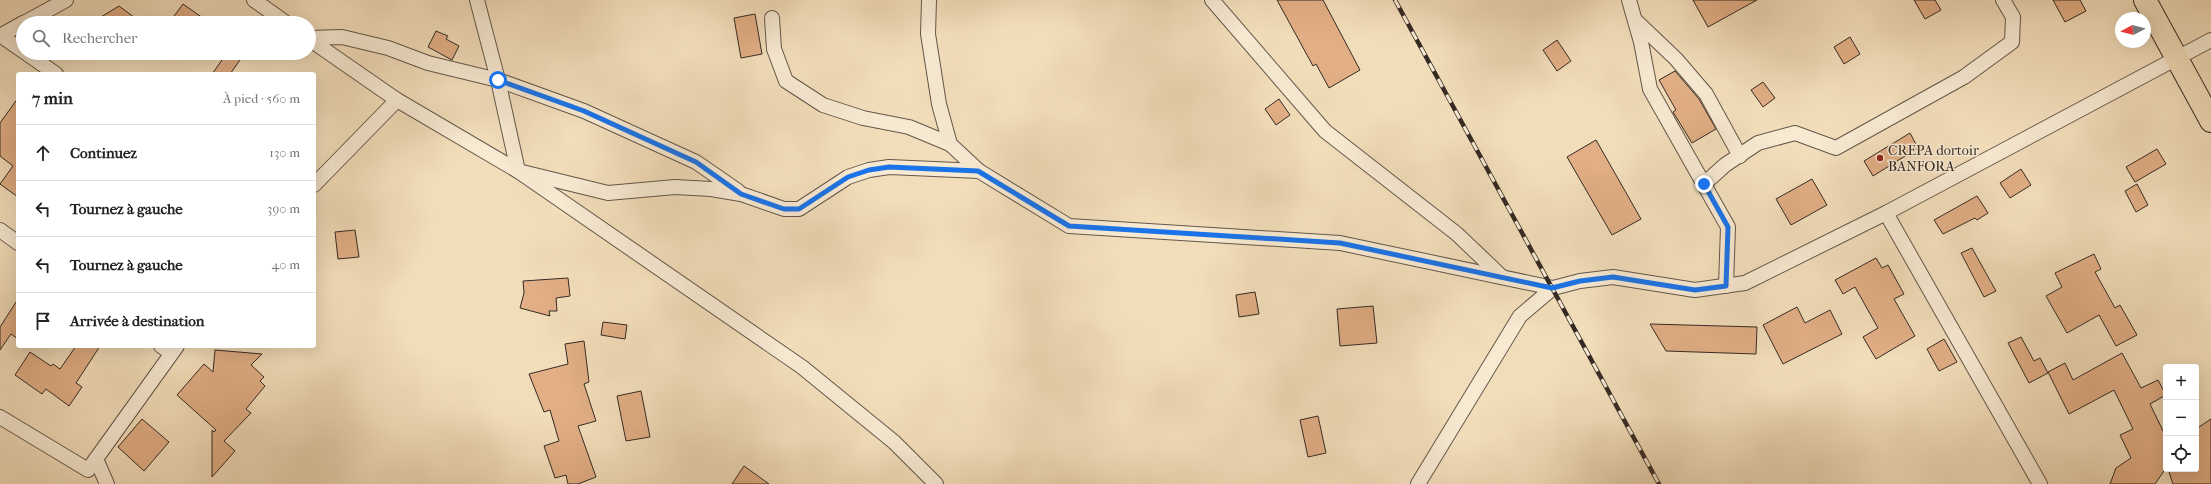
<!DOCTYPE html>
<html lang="fr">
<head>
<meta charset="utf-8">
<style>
	body { margin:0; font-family:"IM FELL French Canon",serif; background:#f6f6f6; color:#222 }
	.controls { position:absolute; right:12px; bottom:12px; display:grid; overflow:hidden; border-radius:4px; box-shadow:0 4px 16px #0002 }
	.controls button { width:36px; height:36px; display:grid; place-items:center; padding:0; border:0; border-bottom:1px solid #e0e0e0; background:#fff; color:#222; font:20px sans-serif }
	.compass { position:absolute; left:2115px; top:12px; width:36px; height:36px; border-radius:50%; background:#fff; box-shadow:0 4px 16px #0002; rotate:263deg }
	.stop { position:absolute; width:12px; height:12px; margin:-9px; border:3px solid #1a73e8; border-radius:50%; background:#fff }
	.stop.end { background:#1a73e8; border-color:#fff; box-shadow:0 1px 4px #0008 }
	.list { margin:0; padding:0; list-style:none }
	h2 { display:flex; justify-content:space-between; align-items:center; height:52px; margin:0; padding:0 16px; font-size:17px }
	h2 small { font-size:13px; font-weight:400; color:#767676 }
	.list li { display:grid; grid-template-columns:26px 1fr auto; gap:12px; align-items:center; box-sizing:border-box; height:56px; padding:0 16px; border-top:1px solid #e0e0e0 }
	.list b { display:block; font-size:15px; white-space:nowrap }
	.list em { font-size:13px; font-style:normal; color:#767676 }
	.icon { flex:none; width:22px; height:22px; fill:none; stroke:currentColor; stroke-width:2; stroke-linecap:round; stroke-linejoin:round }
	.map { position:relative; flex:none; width:2211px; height:484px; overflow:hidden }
	.search { position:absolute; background:#fff; box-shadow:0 4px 16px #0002; left:16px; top:16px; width:300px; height:44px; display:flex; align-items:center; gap:10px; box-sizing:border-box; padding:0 14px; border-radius:22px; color:#767676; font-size:15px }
	.panel { position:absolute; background:#fff; box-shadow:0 4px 16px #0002; left:16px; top:72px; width:300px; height:276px; border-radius:4px }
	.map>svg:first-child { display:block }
	.building { fill:#e1ae85; stroke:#352a23 }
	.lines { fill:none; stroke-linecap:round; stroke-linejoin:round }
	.street-casing { stroke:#645749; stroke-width:16 }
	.highway-casing { stroke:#352a23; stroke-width:24 }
	.street { stroke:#f7e9d2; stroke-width:14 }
	.highway { stroke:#f2ddba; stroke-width:22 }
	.rail-casing { stroke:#352a23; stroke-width:4.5 }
	.rail { stroke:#f7e9d2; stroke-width:3; stroke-dasharray:9; stroke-linecap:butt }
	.route { stroke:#1a73e8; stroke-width:5 }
	.poi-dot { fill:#8f2418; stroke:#f7e9d2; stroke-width:1.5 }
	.labels { text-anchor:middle; stroke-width:3; stroke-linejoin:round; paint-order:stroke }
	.poi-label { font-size:14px; fill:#352a23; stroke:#f7e9d2; text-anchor:start }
</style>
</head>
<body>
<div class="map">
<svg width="2211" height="484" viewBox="0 0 2211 484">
	<rect width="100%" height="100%" fill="#f2ddba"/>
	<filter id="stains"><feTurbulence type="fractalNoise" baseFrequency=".005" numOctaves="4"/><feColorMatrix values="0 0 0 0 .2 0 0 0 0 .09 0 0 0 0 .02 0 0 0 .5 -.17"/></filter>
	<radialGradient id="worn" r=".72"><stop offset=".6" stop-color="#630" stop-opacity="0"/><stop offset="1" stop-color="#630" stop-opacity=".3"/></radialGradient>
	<!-- building -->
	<g class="building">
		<path d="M1277,0H1323L1360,70L1329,88L1316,64L1313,66Z"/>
		<path d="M1693,0H1757L1708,27Z"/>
		<path d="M1914,0H1935L1941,10L1925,19Z"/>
		<path d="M2053,0H2080L2086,11L2065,22Z"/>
		<path d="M183,4L210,23H169Z"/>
		<path d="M119,6L142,23H91Z"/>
		<path d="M755,14L762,54L741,58L734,18Z"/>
		<path d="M436,31L448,36L446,39L459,46L452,60L428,47Z"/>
		<path d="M1850,37L1860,54L1844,64L1834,47Z"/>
		<path d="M1557,40L1571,61L1557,71L1543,50Z"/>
		<path d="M227,53H231L240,60L230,74H212Z"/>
		<path d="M1675,71L1699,99L1716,129L1692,143L1673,112L1676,110L1659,80Z"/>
		<path d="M1763,82L1775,98L1763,107L1751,90Z"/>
		<path d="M18,98V197L0,184L13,166L0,156V123Z"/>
		<path d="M1279,99L1290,115L1276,125L1265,109Z"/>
		<path d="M1910,133L1918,148L1873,176L1864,161Z"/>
		<path d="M1596,140L1641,219L1612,235L1567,157Z"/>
		<path d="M2157,149L2166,164L2135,182L2126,167Z"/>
		<path d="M2021,169L2031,185L2010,198L2000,183Z"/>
		<path d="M1812,179L1827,205L1791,225L1776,199Z"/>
		<path d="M2137,184L2148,205L2136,212L2125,191Z"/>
		<path d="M1977,196L1988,213L1977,220L1975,218L1943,234L1934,220Z"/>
		<path d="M355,230L359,257L338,259L335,232Z"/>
		<path d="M1972,248L1996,291L1984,297L1961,253Z"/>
		<path d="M2094,254L2101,269L2095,272L2115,308L2120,305L2137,335L2116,346L2099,315L2067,333L2046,296L2062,287L2055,273Z"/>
		<path d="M1876,258L1882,268L1888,265L1904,294L1894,299L1915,336L1876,359L1863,337L1878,328L1855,287L1843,294L1835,280Z"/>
		<path d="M568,278L570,296L556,298L557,311H549L550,316L520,308L524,293L523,281Z"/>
		<path d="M1255,292L1259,314L1239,317L1236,295Z"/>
		<path d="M18,299V339L11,334L0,350V327Z"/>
		<path d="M1373,306L1377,343L1340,346L1337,309Z"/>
		<path d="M1797,307L1805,323L1830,310L1842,334L1783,364L1763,325Z"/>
		<path d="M603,322L627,325L625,339L601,335Z"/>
		<path d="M1650,324L1757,327L1756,354L1666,351Z"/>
		<path d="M2021,337L2034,361L2040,358L2048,373L2029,383L2008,343Z"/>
		<path d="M1944,339L1957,362L1939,371L1927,349Z"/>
		<path d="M584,341L589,382L584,384L596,421L578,426L596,477L578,484H568L566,475L555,478L544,446L559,441L550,410L544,412L529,374L568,364L565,344Z"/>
		<path d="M76,346H100L76,383L82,387L69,406L46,389L42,394L15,375L30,352L51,366L53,364L60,369Z"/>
		<path d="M215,350L262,354L251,365L264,377L260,381L265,386L246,409L251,413L224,441L235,451L212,477V430L214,432L216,430L177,395L204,364L213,372Z"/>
		<path d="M2122,353L2141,388L2158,380L2166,395L2150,404L2166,437V468L2155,484H2110L2116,468L2131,458L2120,435L2133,429L2114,390L2069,414L2048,372L2065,363L2073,380Z"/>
		<path d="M641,391L650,437L626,441L617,396Z"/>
		<path d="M1318,416L1326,453L1308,457L1300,420Z"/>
		<path d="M142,419L169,442L144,471L118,447Z"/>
		<path d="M2211,419V484H2173L2168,469H2196V429Z"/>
		<path d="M744,466L769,484H732Z"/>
	</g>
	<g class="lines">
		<defs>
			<g id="street">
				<path d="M254,0L286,23"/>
				<path d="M477,0L498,80L518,171L608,193L675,187L711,189L741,194L784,209H799L848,177L869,170L889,167L979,171L1069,226L1340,243L1553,288"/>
				<path d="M929,0L928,34L939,104L950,144L979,171"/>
				<path d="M1212,0L1325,131L1457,234L1502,277"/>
				<path d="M1629,0L1641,42L1650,89L1728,227L1726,286"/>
				<path d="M772,18L774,49L786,81L823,105L863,118L909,127L950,144"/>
				<path d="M1635,20L1676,59L1706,94L1740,156"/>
				<path d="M24,23L66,0"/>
				<path d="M0,35L23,51"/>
				<path d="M0,36L23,23"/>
				<path d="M309,38L342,37L388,48L428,63L498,80L584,111L696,162L738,191"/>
				<path d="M309,39L397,100L518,171L802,367L894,442L936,484"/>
				<path d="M26,53L56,74"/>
				<path d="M1704,184L1725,165L1758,143L1795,133L1836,148L1964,77L2012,42L2013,17L2003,0"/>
				<path d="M314,185L397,100"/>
				<path d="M1886,213L2040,484"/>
				<path d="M0,230L18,243"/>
				<path d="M161,346L171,353"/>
				<path d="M0,417L88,470L177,346"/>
				<path d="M96,459L107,484"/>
				<path d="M1418,484L1520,316L1553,288L1580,281L1613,277L1695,290L1745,283L1886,213L2211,40"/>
			</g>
			<path id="highway" d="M2145,0L2211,121"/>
		</defs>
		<!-- street casing -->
		<use href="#street" class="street-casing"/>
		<!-- highway casing -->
		<use href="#highway" class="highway-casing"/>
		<!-- street -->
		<use href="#street" class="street"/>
		<!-- highway -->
		<use href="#highway" class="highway"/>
		<defs>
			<path id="rail" d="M1395,0L1659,484"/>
		</defs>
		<!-- rail casing -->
		<use href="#rail" class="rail-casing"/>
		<!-- rail -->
		<use href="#rail" class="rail"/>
	</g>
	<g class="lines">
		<!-- route -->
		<path class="route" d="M498,80L584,111L696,162L741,194L784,209H799L848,177L869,170L889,167L978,171L1069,226L1340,243L1552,288L1580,281L1613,277L1695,290L1726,286L1728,227L1704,184"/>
	</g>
	<!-- markers -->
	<circle class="poi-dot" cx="1880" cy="158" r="4"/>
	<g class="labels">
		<!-- poi labels -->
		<g class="poi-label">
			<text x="1888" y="155">CREPA dortoir<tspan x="1888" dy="16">BANFORA</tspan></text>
		</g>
	</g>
	<rect width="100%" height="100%" filter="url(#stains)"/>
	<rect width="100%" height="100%" fill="url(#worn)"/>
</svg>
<div class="controls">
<button>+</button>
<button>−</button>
<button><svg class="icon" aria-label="locate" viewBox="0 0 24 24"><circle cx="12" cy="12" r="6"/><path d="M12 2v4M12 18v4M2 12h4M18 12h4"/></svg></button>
</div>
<svg class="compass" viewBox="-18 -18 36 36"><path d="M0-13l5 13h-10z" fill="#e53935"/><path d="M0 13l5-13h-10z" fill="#767676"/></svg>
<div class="stop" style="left:498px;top:80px"></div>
<div class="stop end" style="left:1704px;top:184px"></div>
<div class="search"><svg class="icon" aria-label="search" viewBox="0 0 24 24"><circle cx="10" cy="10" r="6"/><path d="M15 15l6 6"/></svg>Rechercher</div>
<section class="panel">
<h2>7 min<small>À pied · 560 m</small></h2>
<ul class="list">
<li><svg class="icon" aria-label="ahead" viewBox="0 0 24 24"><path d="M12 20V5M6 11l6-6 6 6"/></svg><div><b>Continuez</b></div><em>130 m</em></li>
<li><svg class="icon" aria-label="left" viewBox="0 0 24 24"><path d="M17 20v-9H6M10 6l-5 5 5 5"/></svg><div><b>Tournez à gauche</b></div><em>390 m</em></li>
<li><svg class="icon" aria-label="left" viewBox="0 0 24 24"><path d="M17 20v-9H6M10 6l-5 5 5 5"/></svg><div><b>Tournez à gauche</b></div><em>40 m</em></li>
<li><svg class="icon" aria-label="arrive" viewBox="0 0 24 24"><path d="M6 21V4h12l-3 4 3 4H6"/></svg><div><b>Arrivée à destination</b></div></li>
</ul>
</section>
</div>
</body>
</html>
